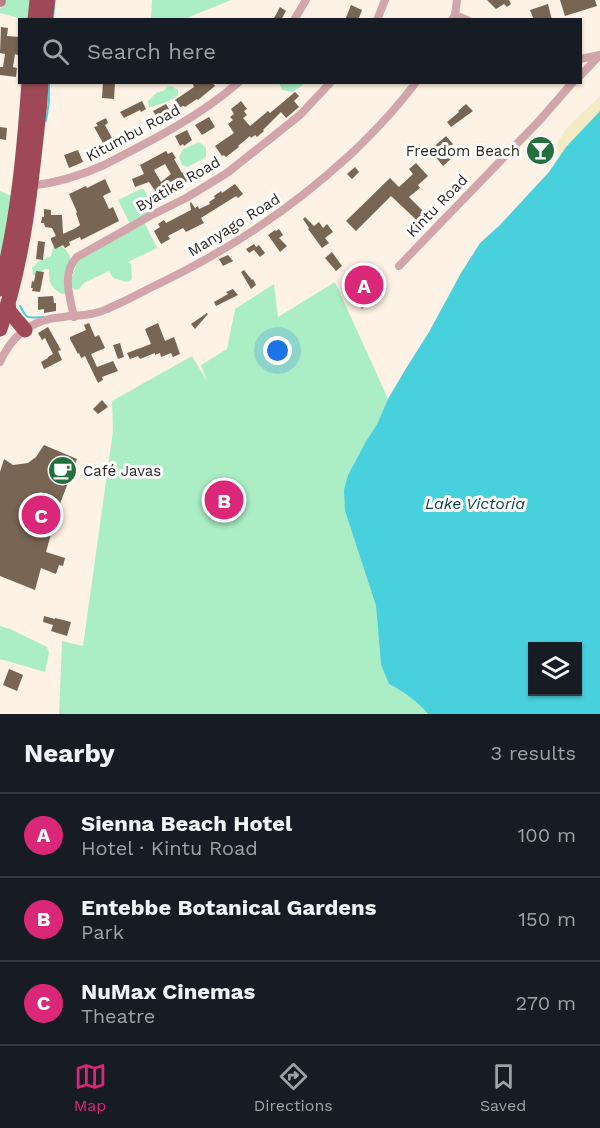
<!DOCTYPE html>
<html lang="en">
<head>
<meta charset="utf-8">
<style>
	body { margin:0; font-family:"Work Sans",sans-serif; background:#20242c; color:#f1f3f6 }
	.controls { position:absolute; right:18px; bottom:18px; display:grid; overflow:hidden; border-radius:0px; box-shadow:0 2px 4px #0004 }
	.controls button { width:54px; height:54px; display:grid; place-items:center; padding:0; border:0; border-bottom:2px solid #363941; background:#171b24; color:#f1f3f6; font:30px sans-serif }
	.you { position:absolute; left:278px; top:351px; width:21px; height:21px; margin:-15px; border:4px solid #fff; border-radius:50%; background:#1a73e8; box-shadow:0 0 0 9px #1a73e833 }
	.badge { display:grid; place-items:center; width:39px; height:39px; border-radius:50%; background:#db2777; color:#fff; font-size:20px; font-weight:700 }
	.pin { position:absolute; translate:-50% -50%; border:3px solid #fff; box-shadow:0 2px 6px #0006 }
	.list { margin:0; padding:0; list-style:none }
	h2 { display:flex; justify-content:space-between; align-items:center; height:78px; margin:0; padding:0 24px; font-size:26px }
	h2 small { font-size:20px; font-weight:400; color:#9ea1a6 }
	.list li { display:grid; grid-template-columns:39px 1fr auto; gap:18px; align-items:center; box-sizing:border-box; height:84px; padding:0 24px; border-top:2px solid #363941 }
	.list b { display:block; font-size:22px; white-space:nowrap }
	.list p { margin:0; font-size:20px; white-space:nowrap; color:#9ea1a6 }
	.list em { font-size:20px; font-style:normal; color:#9ea1a6 }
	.icon { flex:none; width:33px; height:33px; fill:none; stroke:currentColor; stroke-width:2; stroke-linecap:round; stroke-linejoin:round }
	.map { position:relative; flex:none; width:600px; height:714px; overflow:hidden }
	.search { position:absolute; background:#171b24; box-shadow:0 2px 4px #0004; left:18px; right:18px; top:18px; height:66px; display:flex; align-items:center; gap:15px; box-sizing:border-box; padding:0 21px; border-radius:0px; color:#9ea1a6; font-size:22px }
	.sheet { height:330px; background:#171b24 }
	nav { display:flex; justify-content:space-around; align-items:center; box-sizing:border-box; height:84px; border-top:2px solid #363941; background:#171b24; font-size:16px; color:#9ea1a6 }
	nav a { display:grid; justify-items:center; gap:3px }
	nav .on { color:#db2777 }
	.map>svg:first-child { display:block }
	.green { fill:#abeec5 }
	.sand { fill:#f4eac5 }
	.water { fill:#49d0dd; fill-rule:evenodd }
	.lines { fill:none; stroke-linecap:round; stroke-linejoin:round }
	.stream { stroke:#49d0dd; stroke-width:2 }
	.building { fill:#786554; fill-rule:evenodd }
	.street { stroke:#d1a5aa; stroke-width:8 }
	.secondary { stroke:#bd7e87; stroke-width:12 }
	.highway { stroke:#9e4858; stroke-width:15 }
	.labels { text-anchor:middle; stroke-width:6; stroke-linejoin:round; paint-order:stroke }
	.street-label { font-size:15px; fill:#2d261e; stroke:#fff }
	.poi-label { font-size:15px; fill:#2d261e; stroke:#fff; text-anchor:end }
	.water-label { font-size:16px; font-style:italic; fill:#05444a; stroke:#fff }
</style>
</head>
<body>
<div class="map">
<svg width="600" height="714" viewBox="0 0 600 714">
	<rect width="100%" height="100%" fill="#fdf2e5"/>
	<!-- green -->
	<g class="green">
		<path d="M5,0H31L30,19H23L0,13V9Z"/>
		<path d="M152,0H240H231L184,19H151Z"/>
		<path d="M279,83V82L303,83V85L292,92L282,90Z"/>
		<path d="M169,86L173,87L178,90V95C170,102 159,104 149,108L148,101L156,93L163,91Z"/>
		<path d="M199,142L206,148V157L188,167L182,165L179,157L183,149Z"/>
		<path d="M143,188L155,209L130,224L118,200Z"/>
		<path d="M0,191L12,196L0,264Z"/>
		<path d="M144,222L157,248L128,262L131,264L132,279L127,282L113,278L109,271L84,283L79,289L75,290L71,286L72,277L78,260Z"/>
		<path d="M54,243L65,249L70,256L68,293L62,294C50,287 49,283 49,269H44L37,276L33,275L32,268L39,261L51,256Z"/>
		<path d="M335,282L388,399L377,424L365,443L348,475L345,511L376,606L381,665L389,684C404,692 417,701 428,714H59L62,641L83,646L113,431L112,401L192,356L207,381L201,365L227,349L235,309L274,284L278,317Z"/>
		<path d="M0,626L10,629L47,647L49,653L45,672L0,659Z"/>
	</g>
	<!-- sand -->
	<path class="sand" d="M600,96V111L566,147L559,157L557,143L567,128Z"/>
	<!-- water -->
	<path class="water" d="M600,111V714H428C417,701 404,692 389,684L381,665L376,606L345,511L344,490L348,475L365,443L377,424L388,399L405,370L429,332L461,273L480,243L499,226L549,172L566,147ZM532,646H578V692H532Z"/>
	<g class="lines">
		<!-- stream -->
		<g class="stream">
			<path d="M53,20L54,7"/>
			<path d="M46,121L49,101V82"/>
			<path d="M20,306C27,320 28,318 43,317"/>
		</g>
	</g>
	<!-- building -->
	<g class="building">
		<path d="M487,0H509L511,4L507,7L504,4L496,9Z"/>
		<path d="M560,0H595L597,6L565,16Z"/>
		<path d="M548,4L552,20H534L530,10Z"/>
		<path d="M351,5L362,10L358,20H345Z"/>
		<path d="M280,7L286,11L281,20H273Z"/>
		<path d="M1,27L8,28L7,36L20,37L18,55L15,54L13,67L17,68L16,77L0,75V67H3L5,54L0,53Z"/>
		<path d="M103,82H115L114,99L102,98Z"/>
		<path d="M192,82H212L215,86L198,100L197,99L185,107L184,106L180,107L175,100L194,87Z"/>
		<path d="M295,92L299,96L294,101L299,107L286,118L281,112L263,130L264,131L257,137L255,135L251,138L250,136L238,146L239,147L226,157L224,155L222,156L215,146L234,133L228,124L233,120L230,117L234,114L231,109L241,101L247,109L244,111L247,115L243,118L250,126L268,111L270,113Z"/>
		<path d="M142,101L146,109L141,112L140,110L124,118L120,112Z"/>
		<path d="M166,104L172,114L159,121L153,111Z"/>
		<path d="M466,104L473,111L451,127L447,122L459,112L458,111Z"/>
		<path d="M209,117L215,127L202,135L195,125Z"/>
		<path d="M106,118L108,123L105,125L112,138L103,143L94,127L98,126L96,123Z"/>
		<path d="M0,127L7,128L6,140L0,139Z"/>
		<path d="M187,130L192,140L184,146L183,144L180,146L175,136Z"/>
		<path d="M446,136L453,144L446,150L452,158L443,166L430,150Z"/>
		<path d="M78,150L83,162L69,168L64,155Z"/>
		<path d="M166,151L168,154L172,152L176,158L174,159L182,173L187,170L195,181L190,185L187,181L173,190L172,189L167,193L165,190L158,195L149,182L135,187L132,179L144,174L140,165ZM165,164L171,174L161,182L154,170Z"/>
		<path d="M416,163L428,176L418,185L420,188L409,197L431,219L424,227L391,196L356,231L346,221L390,178L399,187L413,174L409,169Z"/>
		<path d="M355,167L359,172L352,179L347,174Z"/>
		<path d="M105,179L111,192L103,196L109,209L113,207L119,221L81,240L80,237L69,242L70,245L65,248L63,245L55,249L51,240V238L56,236L52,228L45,227L44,223H41L42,217H44V209L51,210V215H62L63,234L76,228L80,225L76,213L77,212L69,194L86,186L87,188Z"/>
		<path d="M235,184L243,194L238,198L236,196L201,218L204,223L186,232L183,228L168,236L170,239L161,244L154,231L160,227L158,224L164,220L166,223L191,210L190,203L191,202L195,208L198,206L199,209L210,204L209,202L215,198L214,196L221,191L222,193Z"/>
		<path d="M305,217L314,226L319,222L323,228L327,224L333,232L325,238L329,243L322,248L308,229L309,228L303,219Z"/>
		<path d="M279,229L283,235L279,238L287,246L280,252L268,235L275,230L276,231Z"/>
		<path d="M38,241L45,242L43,260L36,259Z"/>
		<path d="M254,244L256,247L259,245L265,253L260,257L254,250L249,253L246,249Z"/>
		<path d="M332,252L342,266L336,271L325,258Z"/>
		<path d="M228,255L233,261L223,266L219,259Z"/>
		<path d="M244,270L252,280L253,279L256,285L251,289L241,272Z"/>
		<path d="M36,271L44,272L40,292L32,291L33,288H31L32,281L34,282Z"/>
		<path d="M367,273L383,292L378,296L381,299L375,305L372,301L362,309L346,291Z"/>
		<path d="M233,289L238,295L216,306L214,302L228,294L226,292Z"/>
		<path d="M53,296L54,303H56V311L44,313V309L38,310V297Z"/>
		<path d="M207,313L208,314L195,329L191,324Z"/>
		<path d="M89,323L95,337L99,335L105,348L91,354L97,367L113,361L118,371L102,377L103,380L98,383L85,356L81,358L79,353L78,354L70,339V337L86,330L84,325Z"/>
		<path d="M158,323L165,341L174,337L180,354L173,357L171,353L161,357L160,353L155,355V353L140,359L138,356L130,359L127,353L151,344L145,329Z"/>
		<path d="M48,327L61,350L58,351L62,360L44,369L41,362L48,358V357L53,354L45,338L42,340L38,333Z"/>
		<path d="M120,343L124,357L118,359L113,345Z"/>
		<path d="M102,400L108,407L98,414L93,409Z"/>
		<path d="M44,445L77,459L58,509L46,552L65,558L63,566L59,565L56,574L41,568L35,590L0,576V472L4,459L13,465L28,463L36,457Z"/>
		<path d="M44,616L55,619V618L71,622L67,636L51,631L53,625L43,622Z"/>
		<path d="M9,669L23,675L17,691L3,685Z"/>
	</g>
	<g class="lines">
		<!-- street -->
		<g class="street">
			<path d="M455,15L467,20"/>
			<path d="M294,20L306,0"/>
			<path d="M377,20L385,0"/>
			<path d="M452,20L455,15L457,0"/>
			<path d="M580,59L600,55"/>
			<path d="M580,76L600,55"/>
			<path d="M30,186C56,183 80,176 104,165C151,141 199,117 239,82"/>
			<path d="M399,266L539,121L573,82"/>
			<path d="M74,317C70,297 61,273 77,257L148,217L186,198L227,173L300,115L331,82"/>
			<path d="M0,362C12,335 33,319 63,317C78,315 92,316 107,309C121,303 135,296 148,289C226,252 288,212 352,153C375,131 397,108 416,82"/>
		</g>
		<!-- secondary -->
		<path class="secondary" d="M0,1V0"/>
		<!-- highway -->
		<g class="highway">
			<path d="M35,20L37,0"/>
			<path d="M45,20L48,0"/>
			<path d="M0,289C18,221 24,152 29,82"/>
			<path d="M8,303L9,311L25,330"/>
			<path d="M0,329C25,256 32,177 40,101L41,82"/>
		</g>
	</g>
	<!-- icons -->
	<defs>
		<symbol id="bar-disc" viewBox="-11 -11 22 22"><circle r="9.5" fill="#23703e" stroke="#fff"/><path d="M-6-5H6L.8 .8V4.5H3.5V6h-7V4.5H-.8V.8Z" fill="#fff"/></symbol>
		<symbol id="cafe-disc" viewBox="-11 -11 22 22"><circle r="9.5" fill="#23703e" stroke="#fff"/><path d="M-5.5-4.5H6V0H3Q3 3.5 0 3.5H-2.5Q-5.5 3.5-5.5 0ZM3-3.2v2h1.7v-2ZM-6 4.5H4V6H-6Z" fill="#fff"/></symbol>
	</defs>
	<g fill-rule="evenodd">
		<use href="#bar-disc" x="524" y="134" width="33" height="33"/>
		<use href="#cafe-disc" x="46" y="454" width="33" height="33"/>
	</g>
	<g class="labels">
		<!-- street labels -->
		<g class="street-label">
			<text transform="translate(133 133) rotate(-28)" y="5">Kitumbu Road</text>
			<text transform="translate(178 184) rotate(-30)" y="5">Byatike Road</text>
			<text transform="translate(437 206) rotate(-46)" y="5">Kintu Road</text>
			<text transform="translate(234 225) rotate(-32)" y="5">Manyago Road</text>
		</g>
		<!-- poi labels -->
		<g class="poi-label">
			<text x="520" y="156">Freedom Beach</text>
			<text x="83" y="476" text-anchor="start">Café Javas</text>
		</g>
		<!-- water labels -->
		<g class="water-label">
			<text x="475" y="509">Lake Victoria</text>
		</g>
	</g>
</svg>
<div class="controls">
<button><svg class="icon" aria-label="layers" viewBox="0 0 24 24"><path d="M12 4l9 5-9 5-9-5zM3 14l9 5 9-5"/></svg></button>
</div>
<div class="you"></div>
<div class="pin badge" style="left:364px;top:285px">A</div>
<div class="pin badge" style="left:224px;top:500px">B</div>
<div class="pin badge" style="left:41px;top:515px">C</div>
<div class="search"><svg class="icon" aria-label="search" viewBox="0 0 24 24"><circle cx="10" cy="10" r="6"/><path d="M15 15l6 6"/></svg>Search here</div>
</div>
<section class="sheet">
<h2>Nearby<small>3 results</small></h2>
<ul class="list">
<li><span class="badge">A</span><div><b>Sienna Beach Hotel</b><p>Hotel · Kintu Road</p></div><em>100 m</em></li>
<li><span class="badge">B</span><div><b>Entebbe Botanical Gardens</b><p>Park</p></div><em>150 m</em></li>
<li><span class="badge">C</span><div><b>NuMax Cinemas</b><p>Theatre</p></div><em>270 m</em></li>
</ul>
</section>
<nav>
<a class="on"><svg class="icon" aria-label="map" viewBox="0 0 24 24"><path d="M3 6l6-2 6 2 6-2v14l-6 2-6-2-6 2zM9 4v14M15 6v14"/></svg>Map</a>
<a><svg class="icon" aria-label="directions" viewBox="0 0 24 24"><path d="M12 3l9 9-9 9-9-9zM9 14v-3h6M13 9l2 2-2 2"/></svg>Directions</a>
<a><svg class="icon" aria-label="saved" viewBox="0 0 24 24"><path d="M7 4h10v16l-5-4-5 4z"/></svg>Saved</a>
</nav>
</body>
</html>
